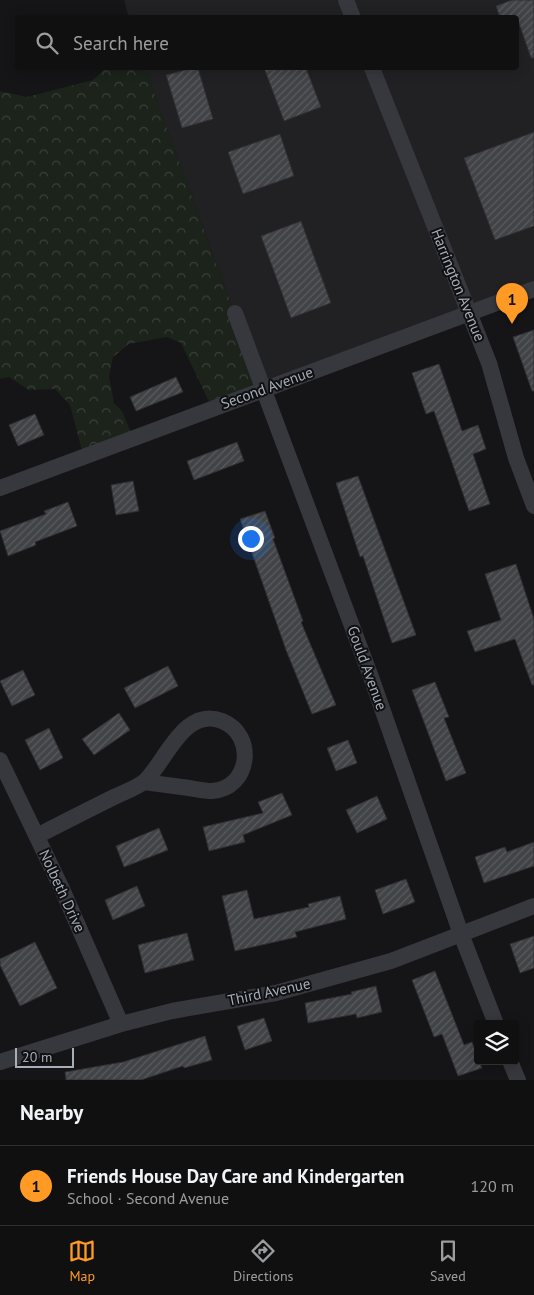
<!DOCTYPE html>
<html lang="en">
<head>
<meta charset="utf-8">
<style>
	body { margin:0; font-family:"PT Sans",sans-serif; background:#1e1e1f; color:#f1f3f6 }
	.controls { position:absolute; right:15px; bottom:15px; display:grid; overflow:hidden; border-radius:5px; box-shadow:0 2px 12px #0003 }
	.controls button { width:45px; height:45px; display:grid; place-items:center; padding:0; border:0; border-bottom:1px solid #303031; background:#101011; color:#f1f3f6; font:25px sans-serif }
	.scale { position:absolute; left:15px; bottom:12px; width:59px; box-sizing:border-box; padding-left:5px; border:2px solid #a5aeb9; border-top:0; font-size:14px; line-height:18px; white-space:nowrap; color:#a5aeb9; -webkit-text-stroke:4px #101012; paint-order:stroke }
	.you { position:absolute; left:250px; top:538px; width:18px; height:18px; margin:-12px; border:4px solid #fff; border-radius:50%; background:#1a73e8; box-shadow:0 0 0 8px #1a73e833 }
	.badge { display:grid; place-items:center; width:32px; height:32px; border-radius:50%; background:#ff9a25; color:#111; font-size:16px; font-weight:700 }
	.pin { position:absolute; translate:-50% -41px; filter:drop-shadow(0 1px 2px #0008) }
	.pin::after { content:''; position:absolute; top:26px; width:18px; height:15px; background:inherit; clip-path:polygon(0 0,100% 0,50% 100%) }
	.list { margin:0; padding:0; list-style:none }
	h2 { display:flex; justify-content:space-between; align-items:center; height:65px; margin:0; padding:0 20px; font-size:21px }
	h2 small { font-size:16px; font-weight:400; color:#9c9d9f }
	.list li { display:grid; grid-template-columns:32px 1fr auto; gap:15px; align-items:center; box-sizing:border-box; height:80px; padding:0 20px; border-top:1px solid #303031 }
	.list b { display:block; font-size:19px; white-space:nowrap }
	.list p { margin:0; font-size:16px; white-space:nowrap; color:#9c9d9f }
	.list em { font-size:16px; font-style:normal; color:#9c9d9f }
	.icon { flex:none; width:28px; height:28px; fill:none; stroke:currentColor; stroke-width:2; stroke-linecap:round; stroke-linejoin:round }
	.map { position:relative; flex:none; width:534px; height:1080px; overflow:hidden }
	.search { position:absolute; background:#101011; box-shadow:0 2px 12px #0003; left:15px; right:15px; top:15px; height:55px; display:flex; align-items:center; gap:12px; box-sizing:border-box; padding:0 18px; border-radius:5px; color:#9c9d9f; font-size:19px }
	.sheet { height:145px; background:#101011 }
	nav { display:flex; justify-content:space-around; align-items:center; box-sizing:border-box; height:70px; border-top:1px solid #303031; background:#101011; font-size:14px; color:#9c9d9f }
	nav a { display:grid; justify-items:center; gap:2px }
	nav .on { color:#ff9a25 }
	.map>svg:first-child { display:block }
	.built { fill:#212124 }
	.forest { fill:url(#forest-crowns) }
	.building { fill:url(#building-hatch); stroke:#2f2f33 }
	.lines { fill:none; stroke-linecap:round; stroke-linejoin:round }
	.street { stroke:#36383d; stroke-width:16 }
	.labels { text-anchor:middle; stroke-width:4; stroke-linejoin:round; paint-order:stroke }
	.street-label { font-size:15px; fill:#a5aeb9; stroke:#101012 }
</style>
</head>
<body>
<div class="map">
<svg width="534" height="1080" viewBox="0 0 534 1080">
	<defs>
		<pattern id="forest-crowns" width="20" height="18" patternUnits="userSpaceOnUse" patternTransform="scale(1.25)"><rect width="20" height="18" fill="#1b231b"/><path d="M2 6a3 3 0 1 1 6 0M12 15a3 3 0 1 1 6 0" fill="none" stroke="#39403a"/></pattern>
		<pattern id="building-hatch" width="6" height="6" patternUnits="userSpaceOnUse" patternTransform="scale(1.25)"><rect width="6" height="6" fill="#414347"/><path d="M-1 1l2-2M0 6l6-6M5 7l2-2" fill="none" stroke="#595c5f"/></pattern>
	</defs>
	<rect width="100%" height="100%" fill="#151517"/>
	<!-- built -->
	<path class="built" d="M124,0H534V293L268,388L243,336L145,68H516V18H129Z"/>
	<!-- forest -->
	<path class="forest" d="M106,68H145L243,336L268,388L213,410L181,343L167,337L129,344L113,357L109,376L114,403L122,411L133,437L84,458L70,405L55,389L29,390L9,377L0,379V91L27,97L93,80Z"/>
	<!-- building -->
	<g class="building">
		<path d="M512,0H534V58H531L517,18H500L496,6Z"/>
		<path d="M193,68H198L213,119L182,128L166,75Z"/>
		<path d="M264,68H306L321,107L284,121Z"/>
		<path d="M534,132V226L495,240L464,158Z"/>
		<path d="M280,134L294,176L243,194L228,152Z"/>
		<path d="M301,221L331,303L291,318L261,236Z"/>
		<path d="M534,330V391H532L513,337Z"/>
		<path d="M439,364L462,431L478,425L486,449L473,454L490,504L469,511L434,411L426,414L412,373Z"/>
		<path d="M176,377L183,392L136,411L130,397Z"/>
		<path d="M35,414L44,435L18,446L9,425Z"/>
		<path d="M237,442L244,461L194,480L187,461Z"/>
		<path d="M358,476L416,635L392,643L363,556L360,557L336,483Z"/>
		<path d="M133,481L139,511L116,515L111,485Z"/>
		<path d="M68,502L77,526L35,542L36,545L8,556L0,531L46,514L44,511Z"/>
		<path d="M265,511L275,538L273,539L303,621L301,622L336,705L312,714L286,650L240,519Z"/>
		<path d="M516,564L534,619V685H532L515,639L475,652L467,631L501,620L485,574Z"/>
		<path d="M168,666L178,686L135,708L124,688Z"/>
		<path d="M23,670L35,695L12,706L0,681Z"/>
		<path d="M435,682L449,717L444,718L466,773L446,781L412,690Z"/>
		<path d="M119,713L130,730L94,755L82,739Z"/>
		<path d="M49,728L63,758L40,770L25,740Z"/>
		<path d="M348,740L357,763L336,771L327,748Z"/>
		<path d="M282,793L292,815L243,835L245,842L209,851L203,827L263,813L258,802Z"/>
		<path d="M377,796L387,819L357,833L346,810Z"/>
		<path d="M159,828L168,850L124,867L116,846Z"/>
		<path d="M534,842V866L484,883L475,857L505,847L507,852Z"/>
		<path d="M406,879L415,902L383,914L375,890Z"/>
		<path d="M137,886L145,906L113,920L105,900Z"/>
		<path d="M247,890L254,919L309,907L308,904L340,896L346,919L295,932L297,937L235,951L222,896Z"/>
		<path d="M187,933L194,960L145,973L138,945Z"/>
		<path d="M534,936V968L520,973L510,944Z"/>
		<path d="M35,942L57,988L20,1006L0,965V959Z"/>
		<path d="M435,971L464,1045L472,1042L478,1057V1061H479L482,1068L458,1076L442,1034L434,1037L412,980Z"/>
		<path d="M376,986L382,1012L357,1018L356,1014L308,1023L305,1003L352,994L351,992Z"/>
		<path d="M264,1018L272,1041L245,1050L237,1026Z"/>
		<path d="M205,1036L212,1060L184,1068L183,1066L141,1080H66L65,1072L123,1062Z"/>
	</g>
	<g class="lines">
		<!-- street -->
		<g class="street">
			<path d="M346,0L353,18"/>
			<path d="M372,68L489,363L516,458L534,506"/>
			<path d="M235,313L371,677L461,934L496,1024"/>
			<path d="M0,488L534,289"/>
			<path d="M0,760L62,889L121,1024"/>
			<path d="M37,836C62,823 88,810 114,797C124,792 137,788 145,781C166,761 184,706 222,721C257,735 250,789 212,791C204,791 196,789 189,788C174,786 159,784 144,782"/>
			<path d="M510,1061L518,1080"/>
			<path d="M0,1062L121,1024L172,1011L276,993L391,961L534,906"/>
		</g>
	</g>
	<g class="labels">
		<!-- street labels -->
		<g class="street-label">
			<text transform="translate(458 285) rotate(68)" y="5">Harrington Avenue</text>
			<text transform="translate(267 388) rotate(-20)" y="5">Second Avenue</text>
			<text transform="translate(367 668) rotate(70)" y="5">Gould Avenue</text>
			<text transform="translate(62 891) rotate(65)" y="5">Nolbeth Drive</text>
			<text transform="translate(269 992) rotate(-12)" y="5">Third Avenue</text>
		</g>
	</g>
</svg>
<div class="controls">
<button><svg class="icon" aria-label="layers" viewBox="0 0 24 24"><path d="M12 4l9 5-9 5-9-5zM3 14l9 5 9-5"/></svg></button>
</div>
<div class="scale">20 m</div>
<div class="you"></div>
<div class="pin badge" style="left:512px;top:324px">1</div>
<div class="search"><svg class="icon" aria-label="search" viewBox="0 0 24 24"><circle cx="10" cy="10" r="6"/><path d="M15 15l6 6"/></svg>Search here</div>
</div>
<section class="sheet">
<h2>Nearby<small></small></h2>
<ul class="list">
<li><span class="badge">1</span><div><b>Friends House Day Care and Kindergarten</b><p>School · Second Avenue</p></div><em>120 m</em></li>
</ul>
</section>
<nav>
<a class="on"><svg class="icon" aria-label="map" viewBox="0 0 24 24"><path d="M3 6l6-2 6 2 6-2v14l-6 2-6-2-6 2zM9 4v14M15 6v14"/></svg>Map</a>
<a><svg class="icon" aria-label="directions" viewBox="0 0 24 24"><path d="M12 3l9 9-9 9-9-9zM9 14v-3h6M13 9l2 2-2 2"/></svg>Directions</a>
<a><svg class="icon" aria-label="saved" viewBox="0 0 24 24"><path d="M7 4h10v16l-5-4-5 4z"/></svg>Saved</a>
</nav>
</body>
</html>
